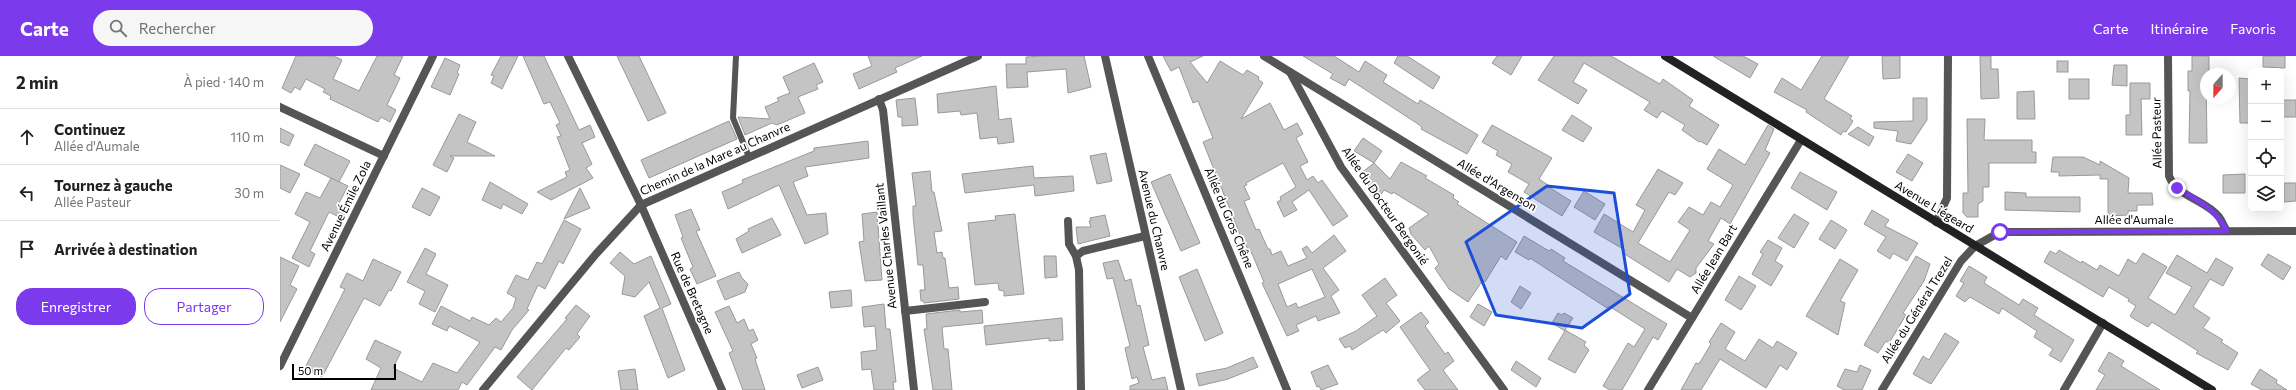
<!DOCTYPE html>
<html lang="fr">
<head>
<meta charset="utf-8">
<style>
	body { margin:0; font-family:Commissioner,sans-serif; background:#f6f6f6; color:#202124 }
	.controls { position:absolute; right:12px; top:12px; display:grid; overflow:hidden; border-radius:8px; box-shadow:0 4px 16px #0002 }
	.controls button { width:36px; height:36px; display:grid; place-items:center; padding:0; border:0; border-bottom:1px solid #e0e0e0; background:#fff; color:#202124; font:20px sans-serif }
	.compass { position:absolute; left:1920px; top:12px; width:36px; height:36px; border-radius:50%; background:#fff; box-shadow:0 4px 16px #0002; rotate:201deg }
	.scale { position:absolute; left:12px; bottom:10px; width:104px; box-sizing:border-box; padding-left:4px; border:2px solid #000; border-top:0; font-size:11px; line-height:14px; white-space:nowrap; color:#000; -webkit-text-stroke:3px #fff; paint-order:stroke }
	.stop { position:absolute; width:12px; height:12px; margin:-9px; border:3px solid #7c3aed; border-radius:50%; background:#fff }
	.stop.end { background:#7c3aed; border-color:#fff; box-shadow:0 1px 4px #0008 }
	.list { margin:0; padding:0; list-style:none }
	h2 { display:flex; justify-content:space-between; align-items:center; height:52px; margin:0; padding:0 16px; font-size:17px }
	h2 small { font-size:13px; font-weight:400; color:#757577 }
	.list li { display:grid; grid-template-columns:26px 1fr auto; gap:12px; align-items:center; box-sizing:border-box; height:56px; padding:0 16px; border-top:1px solid #e0e0e0 }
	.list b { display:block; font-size:15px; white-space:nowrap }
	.list p { margin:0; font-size:13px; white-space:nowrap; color:#757577 }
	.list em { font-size:13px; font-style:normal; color:#757577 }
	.actions { display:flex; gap:8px; padding:12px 16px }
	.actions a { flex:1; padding:9px 0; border:1px solid #7c3aed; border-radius:16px; text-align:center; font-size:14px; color:#7c3aed }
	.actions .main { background:#7c3aed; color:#fff }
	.icon { flex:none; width:22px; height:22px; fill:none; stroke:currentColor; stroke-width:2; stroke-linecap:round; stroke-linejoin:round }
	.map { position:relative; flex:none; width:2016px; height:334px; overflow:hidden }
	header { display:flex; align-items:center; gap:24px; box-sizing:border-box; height:56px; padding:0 20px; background:#7c3aed; color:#fff }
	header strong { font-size:19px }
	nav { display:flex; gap:22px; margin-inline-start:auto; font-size:14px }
	.search { width:280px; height:36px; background:#f6f6f6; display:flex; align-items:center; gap:10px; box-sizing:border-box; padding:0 14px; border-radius:22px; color:#757577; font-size:15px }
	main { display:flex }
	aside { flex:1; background:#fff }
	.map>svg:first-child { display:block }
	.building { fill:#c4c4c4; stroke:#999; fill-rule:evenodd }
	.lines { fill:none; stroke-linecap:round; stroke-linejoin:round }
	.lane { stroke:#555; stroke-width:6 }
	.street { stroke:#555; stroke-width:8 }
	.secondary { stroke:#222; stroke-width:8 }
	.route { stroke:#7c3aed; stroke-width:5 }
	.marked { fill:#1d4ed8; fill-opacity:0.2; stroke:#1d4ed8; stroke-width:3; stroke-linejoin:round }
	.labels { text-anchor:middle; stroke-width:3.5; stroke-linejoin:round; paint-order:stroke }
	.street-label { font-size:12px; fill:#000; stroke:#fff }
</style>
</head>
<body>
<header>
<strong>Carte</strong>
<div class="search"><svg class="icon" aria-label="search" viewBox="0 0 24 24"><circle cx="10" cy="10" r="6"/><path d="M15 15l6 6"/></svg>Rechercher</div>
<nav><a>Carte</a><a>Itinéraire</a><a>Favoris</a></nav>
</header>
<main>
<aside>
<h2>2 min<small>À pied · 140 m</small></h2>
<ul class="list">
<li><svg class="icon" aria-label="ahead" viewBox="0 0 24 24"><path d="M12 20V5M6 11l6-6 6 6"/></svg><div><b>Continuez</b><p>Allée d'Aumale</p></div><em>110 m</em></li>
<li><svg class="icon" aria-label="left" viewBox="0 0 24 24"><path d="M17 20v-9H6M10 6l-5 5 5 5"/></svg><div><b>Tournez à gauche</b><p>Allée Pasteur</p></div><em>30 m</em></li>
<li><svg class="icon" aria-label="arrive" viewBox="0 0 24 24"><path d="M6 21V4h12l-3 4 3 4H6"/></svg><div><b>Arrivée à destination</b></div></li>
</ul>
<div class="actions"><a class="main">Enregistrer</a><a>Partager</a></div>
</aside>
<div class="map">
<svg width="2016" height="334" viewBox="0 0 2016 334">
	<rect width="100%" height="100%" fill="#fff"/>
	<!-- building -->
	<g class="building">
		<path d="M16,0H54L62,4L53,23L79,35L97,0H123L114,19L120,22L107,49L116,54L110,66L101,61L98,66L50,43L51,40L43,36L45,33L26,23L20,34L15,31L11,37L2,32Z"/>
		<path d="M221,0H238L222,33L211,27L214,20L211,19Z"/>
		<path d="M243,0H264L299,74L310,69L315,81L302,87L312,108L306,112L313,122L271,144L257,136L287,121L285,116L290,114L277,81L281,80L276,69L280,67L270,46L264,48Z"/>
		<path d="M337,0H359L386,57L368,65Z"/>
		<path d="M588,0H642L615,12L617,16L579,33L573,18L592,10Z"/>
		<path d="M763,0H804L811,31L788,37L786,13L747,16L748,31L727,32L726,8H746V1Z"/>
		<path d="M883,0H923L910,6L927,27L940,5L963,19L967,14L979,21L978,23L983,27L961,63L990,47L1004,74L1017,67L1023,78L1016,82L1028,106L1020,110L1027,124L1033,120L1038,127L1042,124L1068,160L1053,170L1029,134L1012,146L1017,154L1004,161L997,146L1001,144L1000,141L1016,131L1003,107L966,127L967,129L964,130L970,143L964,145L976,174L979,173L988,193H990L992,199L1001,195L1008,210L1027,202L1022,193L1027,190L1032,197L1054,179L1066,195L1043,212L1059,234L1051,240L1060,257L1038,265L1036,260L1016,269L1019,275L1007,280L982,227L984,226L973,200L970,194H968L962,180L961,181L923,86L933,82L918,45L913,47L899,11L891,15ZM1032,213L1045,241L1018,252L1016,247L1007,251L998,228Z"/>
		<path d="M1023,0H1054L1079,16L1085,5L1107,19L1103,26L1138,48L1140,44L1198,79L1187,98L1141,73L1142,71L1138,68L1069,23L1065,30L1050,22L1053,18Z"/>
		<path d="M1118,0H1127L1160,21L1153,33L1114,7Z"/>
		<path d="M1217,0H1242L1231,19L1212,7Z"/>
		<path d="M1274,0H1331L1380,28L1383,23L1413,44L1409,50L1439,69L1427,89L1420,85L1419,86L1402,74L1405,69L1382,55L1377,62L1364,54L1370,46L1304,7L1293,26L1307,34L1298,48L1258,24Z"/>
		<path d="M1433,0H1463L1478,8L1470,22Z"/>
		<path d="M1542,0H1569L1544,43L1572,60L1570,63L1573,65L1566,76L1563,75L1561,79L1526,56L1527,54L1494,36L1502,22L1521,34Z"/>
		<path d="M1602,0H1620V22L1603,23Z"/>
		<path d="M1700,0H1711V13H1718L1719,42L1701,43Z"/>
		<path d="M1912,0H1929V18H1926L1927,87H1909L1910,35H1908V15H1912Z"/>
		<path d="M1983,0H2005V12L1983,11Z"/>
		<path d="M165,2L180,9L177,17L179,18L170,39L151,31Z"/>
		<rect x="1777" y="5" width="11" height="11"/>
		<path d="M534,7L543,26L536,29L538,33L518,41L525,57L497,69L492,67L465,79L458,61L490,63L485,51L499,45L497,42L510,37L503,21Z"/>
		<path d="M1834,9H1847V30L1832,29Z"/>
		<path d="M1959,22L1971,23V67H1960Z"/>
		<rect x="1789" y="23" width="20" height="20"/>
		<path d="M1850,27H1870V43H1861L1862,79H1846V59H1850Z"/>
		<path d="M716,30L719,64L731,62L734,86L718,88L717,81L700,83L697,57L681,59L680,55L658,57L657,38Z"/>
		<path d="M1754,35L1755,63H1737V36Z"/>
		<path d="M635,42L638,69L622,70V61H618L616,44Z"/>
		<path d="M1633,42H1647V64L1631,88L1616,85L1618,75L1594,72V66L1633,65Z"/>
		<rect x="2003" y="44" width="13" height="17"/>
		<path d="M179,58L196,66L187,86L215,100H170L174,102L167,116L153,109Z"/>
		<path d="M1292,59L1312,72L1303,86L1282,74Z"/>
		<path d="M1687,63H1705L1704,84H1752V96H1756V107H1709V131H1703V145L1698,148V161H1687L1683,157V137H1688Z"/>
		<path d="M449,65L457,83L369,122L361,104Z"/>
		<path d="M1212,69L1272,102L1259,123L1268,129L1267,130L1291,145L1282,160L1244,136L1249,128L1228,116L1232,108L1216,99L1218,95L1202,86Z"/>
		<path d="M1488,69L1494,73L1485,94L1490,97L1450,168L1441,162L1428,185L1434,188L1416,212V217L1410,221L1397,213L1389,226L1343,197L1345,194L1314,176L1324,158L1353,176L1365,154L1356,149L1378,113L1403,127L1395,139L1389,136L1358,187L1390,206L1410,174L1398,166L1409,151L1423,159L1431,146L1440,151L1453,129L1427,113L1439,93L1465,109Z"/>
		<path d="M1578,71L1594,81L1589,90L1568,78Z"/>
		<path d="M0,72L14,79L9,90L0,86Z"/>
		<path d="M1083,82L1102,95L1094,107L1110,123L1121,106L1147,120L1145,122L1174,139L1173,142L1179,146L1177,148L1237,186L1226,204L1221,200L1205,226L1203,224L1188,246L1169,233L1156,214L1155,212L1159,208L1149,190L1145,194L1131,178L1129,172L1149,158L1113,136L1112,138L1104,134L1098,143L1080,118L1094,107L1074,95Z"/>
		<path d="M588,85L589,102L525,111L528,120L513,126L527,159L546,157L548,178L525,188L499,129L448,153L442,136L463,127L462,124L534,95V92Z"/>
		<path d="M35,88L70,105L59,126L24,109Z"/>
		<path d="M826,97L832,125L817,128L810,100Z"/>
		<path d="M1628,98L1643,107L1632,125L1616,116Z"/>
		<path d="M1773,101H1803L1820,109V105L1849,122L1848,137H1872L1873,149H1857V155H1848V159L1828,160V123H1820V119L1779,120V116H1771Z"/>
		<path d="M0,109L20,118L10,137L0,132Z"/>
		<path d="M753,110L754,122L793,120L794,135L755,140L754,129L685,137L682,118Z"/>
		<path d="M650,115L652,136H654L662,175L654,176L657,197L662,196L663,202H665L669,232L678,231L679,243L644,247V245H641L640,234H645L643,209H638L633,159V150H636L632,117Z"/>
		<path d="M1520,116L1557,136L1547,154L1511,132Z"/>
		<path d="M890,118L920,187L901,195L871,126Z"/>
		<path d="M1965,118V137H1943V119Z"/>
		<path d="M51,122L68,130L59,147L68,152L63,163L49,156L30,195L35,198L29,211L12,202L30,166L15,158L26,136L40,142Z"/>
		<path d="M210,126L248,148L242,158L223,148L221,153L202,144Z"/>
		<path d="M2004,127H2016V145L2004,146Z"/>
		<path d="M142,132L160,141L150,160L132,151Z"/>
		<path d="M300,132L310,152L284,163Z"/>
		<path d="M1304,135L1325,148L1315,164L1294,151Z"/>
		<path d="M1725,136L1746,137V141H1800V156L1725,154Z"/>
		<path d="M411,153L420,174L416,175L436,220L417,228L410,213L413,211L401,182L403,181L395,159Z"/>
		<path d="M1592,154L1609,164L1605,170L1638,187L1627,205L1613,197L1610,203L1597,195L1606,181L1584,168Z"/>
		<path d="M597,156L602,224L585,225L579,186L584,185L582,158Z"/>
		<path d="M735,158L744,238L724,240V235L719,234L718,227L695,229L688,167L716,164L715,160Z"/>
		<path d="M1514,158L1529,167L1514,192L1498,182Z"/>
		<path d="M825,159L830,180L798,188L796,171H811L809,165H811L810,162Z"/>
		<path d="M492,162L501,179L462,197L456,183L469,175L468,173Z"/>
		<path d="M284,164L301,173L283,208L279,205L265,233L258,229L247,253L249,254L232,274L221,294L215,291L187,329L182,326L178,334H91L101,312L86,303L95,284L121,296L113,312L142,326L153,307L177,317L200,286L169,270L167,275L152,268L161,250L190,265L192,261L209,269L216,262L221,266L233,252L236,242L227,237L236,219L248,224L257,206L262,208Z"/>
		<path d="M1551,164L1567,174L1555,193L1539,183Z"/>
		<path d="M1244,180L1269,195L1271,193L1285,202L1283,205L1387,268L1378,284L1373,281L1342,334H1330L1323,330L1348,287L1354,291L1365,273L1329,250L1327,252L1250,202L1249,204L1235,196Z"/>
		<path d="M1488,184L1502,192L1495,205L1503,210L1491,230L1472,218L1483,198L1480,196Z"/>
		<path d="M145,192L156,198L146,218L168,229L155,256L139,248L145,235L127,226Z"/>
		<path d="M1779,194L1801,207L1802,205L1817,214L1820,209L1839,220L1848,203L1856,208L1863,197L1887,211L1868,242L1895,259L1912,231L1886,217L1897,199L1927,217L1936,202L1953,212L1943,230L1930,223L1913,251L1930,262L1923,272L1943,284L1941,286L1958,297L1948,314L1916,297L1918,295L1872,266L1868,271L1854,263L1850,260L1856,250L1848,245L1849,243L1829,231L1823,241L1764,206L1770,195L1776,198Z"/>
		<path d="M340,196L354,208L371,200L391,248L382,252L405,314L388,322L364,260L380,252L369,226L355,241L342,238L345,220L330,207Z"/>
		<path d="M1988,198L2011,211L2003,224L1981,209Z"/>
		<path d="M764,200H776L777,221L765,222Z"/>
		<path d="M1636,200L1650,208L1644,225L1623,257L1626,259L1609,287L1606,285L1598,297L1584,289Z"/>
		<path d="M0,201L19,210L10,229L17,233L0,266Z"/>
		<path d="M93,203L121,216L111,235L109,234L100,250L84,242L42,321L25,312L65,233L60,231L67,217L83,225Z"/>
		<path d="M1560,203L1578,214L1560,245L1565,247L1558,279L1526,260Z"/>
		<path d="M838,204L845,225L851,223L857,250L860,249L869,289L863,291L872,324L885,321L888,334H850V330L859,327L857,321L852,323L845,292L850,290L833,222L827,223L823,207Z"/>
		<path d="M1689,210L1707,221L1704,227L1739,249L1743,243L1758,252L1754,259L1794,284L1781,306L1769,299L1773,293L1754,281L1757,275L1722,252L1719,258L1690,241L1685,246L1676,240L1684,227L1680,225Z"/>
		<path d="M917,213L943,277L925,285L899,221Z"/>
		<path d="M459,216L462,222L468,228L465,236L445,244L437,225Z"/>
		<path d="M1459,220L1476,230L1461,254L1445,244Z"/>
		<path d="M1105,222L1117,239L1106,247L1120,265L1106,277L1103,274L1072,294L1070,290L1065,292L1059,283L1076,275L1097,260L1082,239Z"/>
		<path d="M1240,230L1251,237L1241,253L1231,246Z"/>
		<path d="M571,234L572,250L551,252L549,236Z"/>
		<path d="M604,248L606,273H610L616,326H613L614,334H594L591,313L582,314L581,296L597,294L595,270L584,271L582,251Z"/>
		<path d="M1198,248L1212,256L1204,270L1190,261Z"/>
		<path d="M296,249L310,260L297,278L300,281L289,294L286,292L252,334L237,321L287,263L285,262Z"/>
		<path d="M449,250L457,267L464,263L469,275L473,273L478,284L471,288L477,302L475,303L485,334H463L449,297L453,295L435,256Z"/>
		<path d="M680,254V256L702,254L703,267L662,271L664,293H668L672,334H653L644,273H647L646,258Z"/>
		<path d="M1141,256L1149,266L1145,270L1165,298L1168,296L1174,305L1163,314L1178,334H1145L1137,324L1150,314L1120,271Z"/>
		<path d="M1278,257L1282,259L1284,257L1293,262L1285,274L1306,286L1304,289L1309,294L1295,317L1268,303L1285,275L1272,267Z"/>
		<path d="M782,262L783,284L769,285V282L706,289L704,270Z"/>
		<path d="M1441,267L1455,276L1445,293L1465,305L1479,283L1493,292L1497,285L1517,297L1507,314L1500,309L1486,332L1440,303L1421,334H1401L1416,307L1419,308L1431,288L1429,286Z"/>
		<path d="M1665,277L1679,286L1651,328L1633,318L1643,300L1649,304Z"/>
		<path d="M1829,296L1844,305L1841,310L1880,334H1816L1825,319L1818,315Z"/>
		<path d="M973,301L978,311L948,323L919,330L916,318L947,312Z"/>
		<path d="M1236,305L1261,322L1256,331L1231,314Z"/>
		<path d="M1048,309L1058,328L1041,334L1039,330L1037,331L1031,316Z"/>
		<path d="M1580,309L1591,314L1582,334H1564L1557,330L1565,313L1577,316Z"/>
		<path d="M538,311L543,324L522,332L517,319Z"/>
		<path d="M355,313L358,334H341L338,315Z"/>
		<path d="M1980,313L1997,324L1996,327L2007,334H1982L1971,328Z"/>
	</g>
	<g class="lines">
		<!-- lane -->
		<path class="lane" d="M456,0L453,62L469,101"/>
		<!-- street -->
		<g class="street">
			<path d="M288,0L361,149L442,334"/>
			<path d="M825,0L901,334"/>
			<path d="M868,0L1007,334"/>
			<path d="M984,0L1010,16L1061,111L1224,334"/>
			<path d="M1888,0L1889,120C1897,141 1926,144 1939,161C1942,165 1944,171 1947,175"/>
			<path d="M1010,16L1412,262"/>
			<path d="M599,43L603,54L634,334"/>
			<path d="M0,51L104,100"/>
			<path d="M788,165L789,188L796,200L799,214L801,334"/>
			<path d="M1656,166L1667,142L1668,0"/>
			<path d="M796,200L803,195L865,180"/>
			<path d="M625,255L705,246"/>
			<path d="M0,310L153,0"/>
			<path d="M203,334L316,198L361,149L698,0"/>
			<path d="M1368,334L1521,84"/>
			<path d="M1602,334L1681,205L1695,190L1720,176L2016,175"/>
			<path d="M1784,334L1823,267"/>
		</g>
		<!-- secondary -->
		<path class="secondary" d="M1385,0L1932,334"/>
	</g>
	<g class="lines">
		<!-- route -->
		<path class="route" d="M1720,176L1947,175C1935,152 1918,145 1897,132"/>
	</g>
	<!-- marked area -->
	<path class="marked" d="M1267,130L1334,137L1350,238L1302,272L1216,259L1186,186Z"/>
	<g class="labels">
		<!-- street labels -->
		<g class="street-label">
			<text transform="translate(1877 77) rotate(-91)" y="4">Allée Pasteur</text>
			<text transform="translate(435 103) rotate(-24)" y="4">Chemin de la Mare au Chanvre</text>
			<text transform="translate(1217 129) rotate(31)" y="4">Allée d'Argenson</text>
			<text transform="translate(66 150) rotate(-64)" y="4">Avenue Émile Zola</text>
			<text transform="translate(1105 150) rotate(55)" y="4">Allée du Docteur Bergonié</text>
			<text transform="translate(1654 151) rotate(31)" y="4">Avenue Liégeard</text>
			<text transform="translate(949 162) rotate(67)" y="4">Allée du Gros Chêne</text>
			<text transform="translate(874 164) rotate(77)" y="4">Avenue du Chanvre</text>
			<text x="1854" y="168">Allée d'Aumale</text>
			<text transform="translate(606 190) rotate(-96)" y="4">Avenue Charles Vaillant</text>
			<text transform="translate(1434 203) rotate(-59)" y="4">Allée Jean Bart</text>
			<text transform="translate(412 237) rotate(66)" y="4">Rue de Bretagne</text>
			<text transform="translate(1637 254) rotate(-58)" y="4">Allée du Général Trezel</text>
		</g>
	</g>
</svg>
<div class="controls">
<button>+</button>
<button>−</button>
<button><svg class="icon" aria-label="locate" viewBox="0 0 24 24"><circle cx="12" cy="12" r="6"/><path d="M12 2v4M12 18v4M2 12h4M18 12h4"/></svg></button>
<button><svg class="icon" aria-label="layers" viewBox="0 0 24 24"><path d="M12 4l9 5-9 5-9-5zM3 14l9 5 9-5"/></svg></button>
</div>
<svg class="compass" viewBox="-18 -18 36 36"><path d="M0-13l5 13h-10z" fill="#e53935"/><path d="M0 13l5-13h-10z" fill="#757577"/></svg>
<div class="scale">50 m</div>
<div class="stop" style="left:1720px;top:176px"></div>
<div class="stop end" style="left:1897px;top:132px"></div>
</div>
</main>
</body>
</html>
